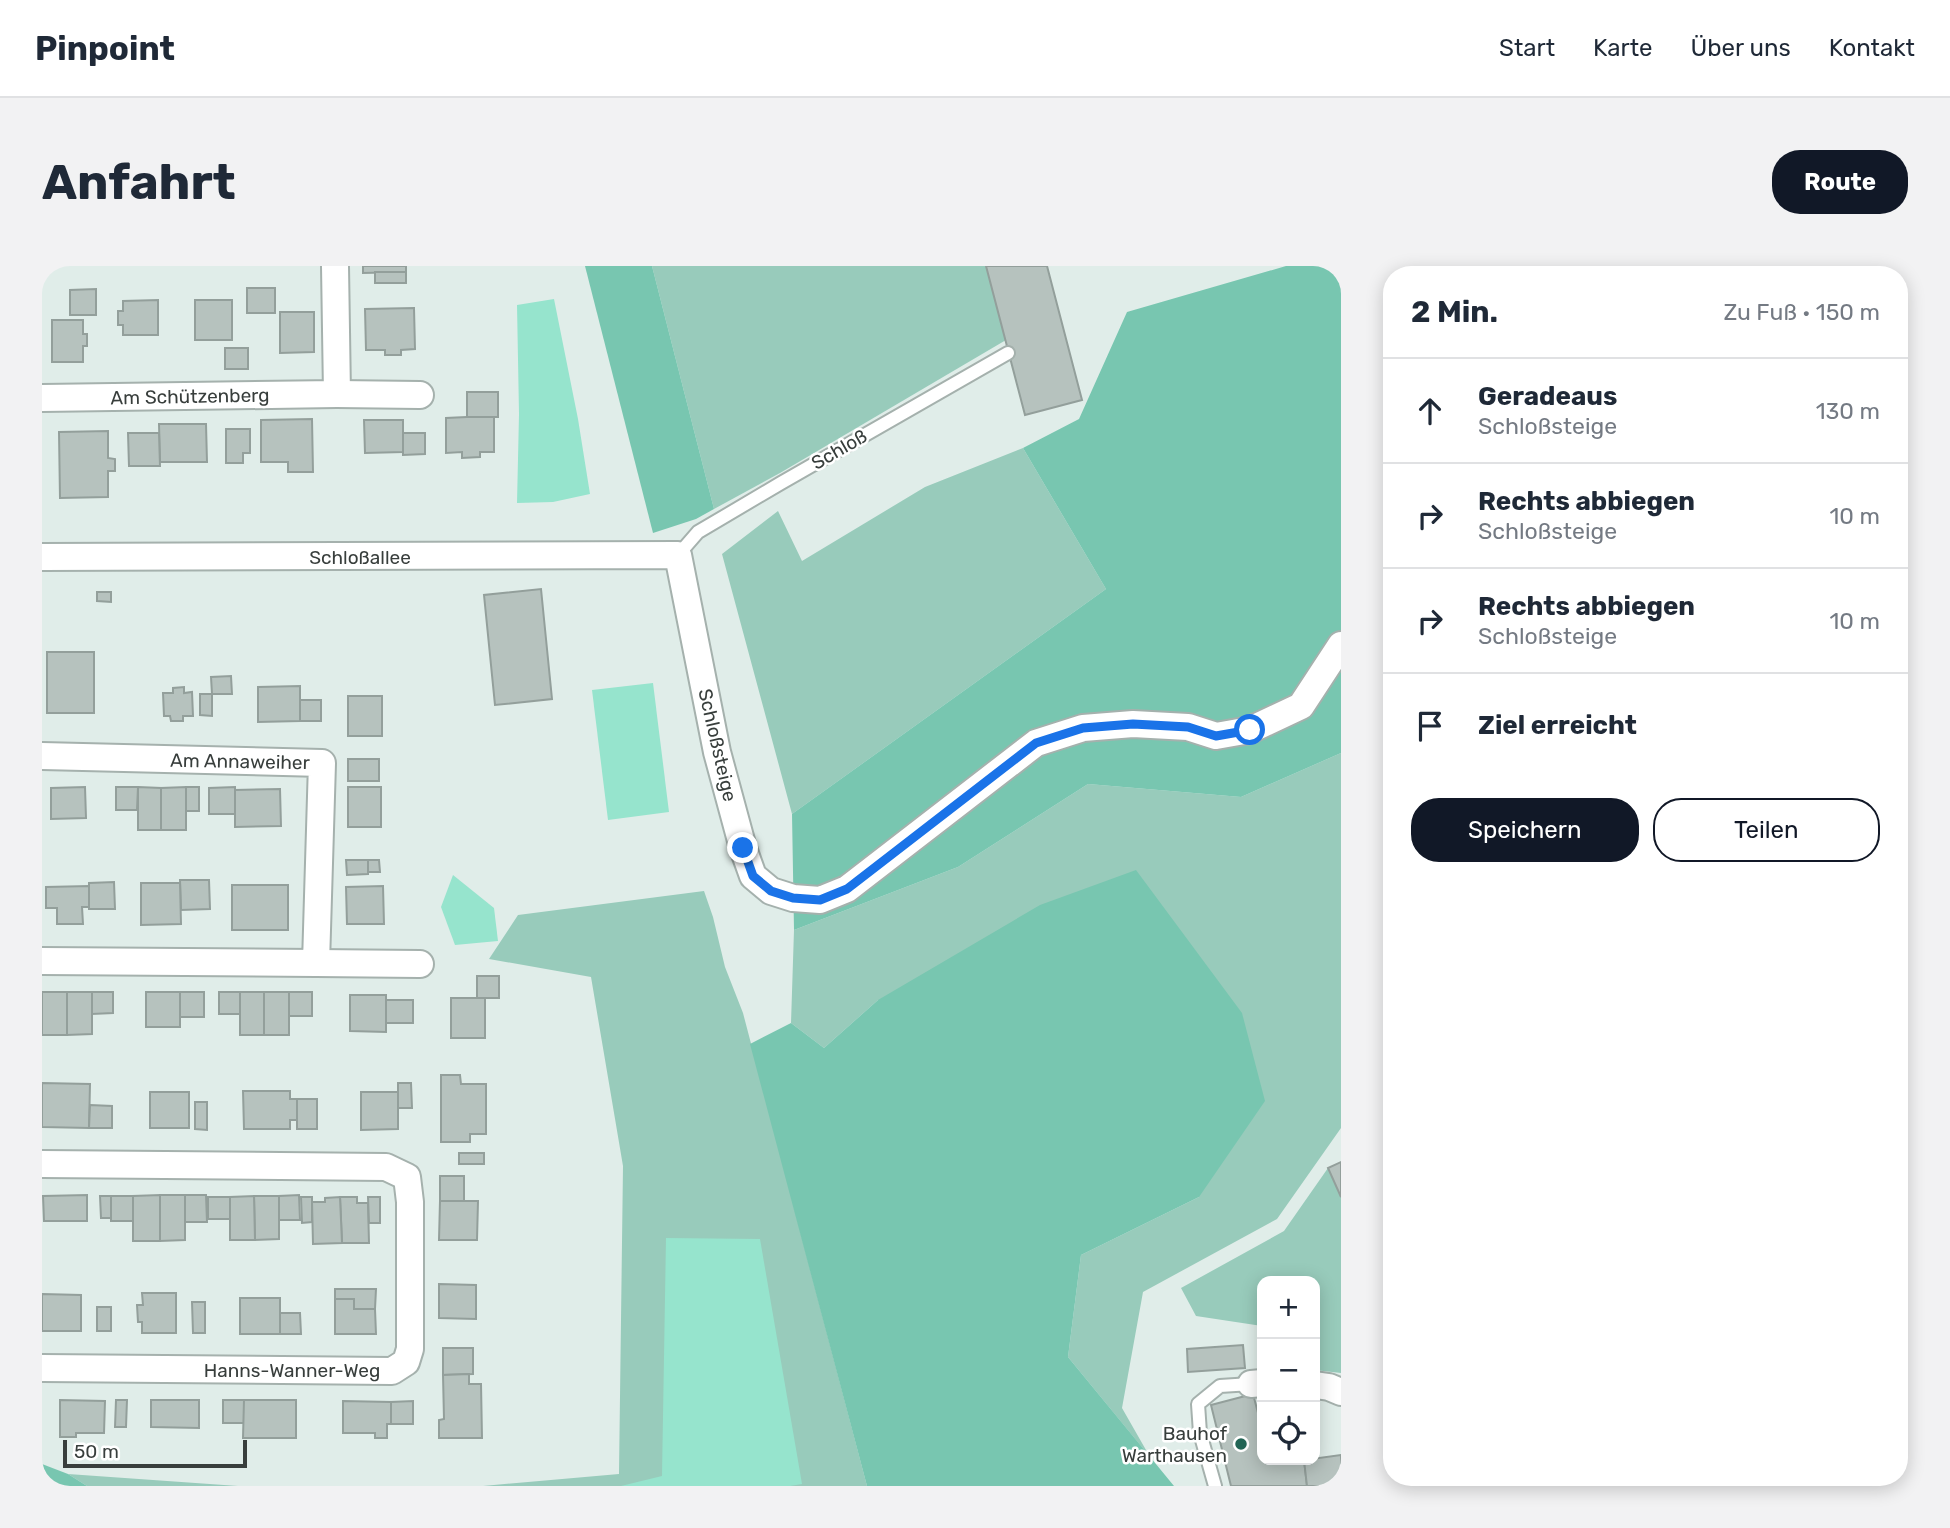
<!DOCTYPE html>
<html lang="de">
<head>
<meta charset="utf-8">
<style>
	body { margin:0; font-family:Rubik,sans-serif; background:#f2f2f3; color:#1f2937 }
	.controls { position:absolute; right:21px; bottom:21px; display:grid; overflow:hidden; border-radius:14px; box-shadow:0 4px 18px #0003 }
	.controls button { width:63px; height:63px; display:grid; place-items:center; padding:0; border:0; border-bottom:2px solid #e0e1e3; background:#fff; color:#1f2937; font:35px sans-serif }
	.scale { position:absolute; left:21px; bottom:18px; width:184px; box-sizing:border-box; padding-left:7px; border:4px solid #383e3c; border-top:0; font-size:19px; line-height:24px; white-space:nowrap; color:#383e3c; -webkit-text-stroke:5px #fff; paint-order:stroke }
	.stop { position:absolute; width:21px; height:21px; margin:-16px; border:5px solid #1a73e8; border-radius:50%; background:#fff }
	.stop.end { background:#1a73e8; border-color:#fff; box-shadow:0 2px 7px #0008 }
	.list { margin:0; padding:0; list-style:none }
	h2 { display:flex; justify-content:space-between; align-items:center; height:91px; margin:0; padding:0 28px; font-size:30px }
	h2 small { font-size:23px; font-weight:400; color:#747a83 }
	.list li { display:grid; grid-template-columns:46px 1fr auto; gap:21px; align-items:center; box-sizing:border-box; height:105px; padding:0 28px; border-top:2px solid #e0e1e3 }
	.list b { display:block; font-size:26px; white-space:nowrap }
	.list p { margin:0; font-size:23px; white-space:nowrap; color:#747a83 }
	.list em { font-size:23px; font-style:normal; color:#747a83 }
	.actions { display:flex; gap:14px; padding:21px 28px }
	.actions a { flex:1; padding:16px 0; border:2px solid #111827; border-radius:28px; text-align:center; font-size:24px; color:#111827 }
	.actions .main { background:#111827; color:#fff }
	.icon { flex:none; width:38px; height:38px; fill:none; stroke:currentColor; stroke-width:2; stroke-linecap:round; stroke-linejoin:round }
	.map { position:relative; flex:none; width:1299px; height:1220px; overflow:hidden; border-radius:28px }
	header { display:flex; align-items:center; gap:42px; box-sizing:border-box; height:98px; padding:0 35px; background:#fff; border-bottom:2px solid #e0e1e3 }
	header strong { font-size:33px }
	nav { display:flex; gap:38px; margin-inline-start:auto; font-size:24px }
	.intro { display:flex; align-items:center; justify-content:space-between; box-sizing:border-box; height:168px; padding:0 42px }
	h1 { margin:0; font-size:49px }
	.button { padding:18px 32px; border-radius:28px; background:#111827; color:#fff; font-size:24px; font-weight:700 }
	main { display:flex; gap:42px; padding:0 42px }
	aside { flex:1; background:#fff; border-radius:28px; box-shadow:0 4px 18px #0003 }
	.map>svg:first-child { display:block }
	.green { fill:#98cbbb }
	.forest { fill:#78c6b0 }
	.water { fill:#96e4cd }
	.building { fill:#b6c2be; stroke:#939f9b; stroke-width:2 }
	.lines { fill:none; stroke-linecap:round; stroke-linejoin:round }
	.lane-casing { stroke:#a5b1ad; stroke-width:16 }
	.street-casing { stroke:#a5b1ad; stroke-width:30 }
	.lane { stroke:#fff; stroke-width:12 }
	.street { stroke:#fff; stroke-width:26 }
	.route { stroke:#1a73e8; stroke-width:9 }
	.poi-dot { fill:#226555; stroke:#fff; stroke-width:2.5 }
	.labels { text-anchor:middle; stroke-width:5; stroke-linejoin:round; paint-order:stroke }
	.street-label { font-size:19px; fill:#383e3c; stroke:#fff }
	.poi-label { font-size:19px; fill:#383e3c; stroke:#fff; text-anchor:end }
</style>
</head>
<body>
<header>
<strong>Pinpoint</strong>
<nav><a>Start</a><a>Karte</a><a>Über uns</a><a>Kontakt</a></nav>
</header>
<div class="intro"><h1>Anfahrt</h1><a class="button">Route</a></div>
<main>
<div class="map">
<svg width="1299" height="1220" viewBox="0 0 1299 1220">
	<rect width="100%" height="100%" fill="#e0ede9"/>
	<!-- green -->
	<g class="green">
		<path d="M610,0H944L964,74L738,207L672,243Z"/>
		<path d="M981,182L1064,323L750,548L680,288L736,245L760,295L883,221Z"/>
		<path d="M1299,487V862L1235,953L1101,1026L1080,1142L1108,1191L1026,1091L1039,989L1157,931L836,734L782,782L749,757L752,664L916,601L1046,518L1199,531Z"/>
		<path d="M662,625L671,651L683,701L701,747L825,1220H441L577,1208L581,900L549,711L447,693L476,649Z"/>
		<path d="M1286,902L1299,931V1107L1273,1104V1015H1220V1060L1154,1050L1139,1022L1242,965Z"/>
		<path d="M26,1208L196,1220H45Z"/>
	</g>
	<!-- forest -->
	<g class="forest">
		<path d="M543,0H610L672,243L654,253L611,267Z"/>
		<path d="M1244,0H1299V487L1199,531L1046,518L916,601L752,664L750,548L1064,323L981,182L1037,153L1085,46Z"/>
		<path d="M1094,604L1200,747L1223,835L1157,931L1039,989L1026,1091L1132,1220H825L708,778L749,757L782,782L836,734L998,639Z"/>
		<path d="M0,1198L26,1208L45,1220H0Z"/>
	</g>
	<!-- water -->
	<g class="water">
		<path d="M512,33L536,153L548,228L511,236L475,237L477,148L475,39Z"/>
		<path d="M611,417L627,546L566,554L550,424Z"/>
		<path d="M411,609L452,642L456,675L413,679L399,641Z"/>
		<path d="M624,972L718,973L760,1218L748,1220H579L620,1210Z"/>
	</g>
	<!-- building -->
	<g class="building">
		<path d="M321,0H364V6L321,7Z"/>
		<path d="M944,0H1005L1040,134L983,149Z"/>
		<rect x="333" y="6" width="31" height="11"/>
		<rect x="205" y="22" width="28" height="25"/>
		<path d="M54,23V49H28V24Z"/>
		<path d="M116,34V69H81V59H76V45H81V35Z"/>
		<rect x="153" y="34" width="37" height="40"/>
		<path d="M372,42L373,83L359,84V89H343V84H324L323,43Z"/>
		<path d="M238,46H272V86L238,87Z"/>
		<path d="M10,54H41V68H45V80H41V96H10Z"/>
		<rect x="183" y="82" width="23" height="21"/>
		<rect x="425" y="126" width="31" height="25"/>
		<path d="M425,151H452V186H438V191L420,192V186L404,187V152Z"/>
		<path d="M270,153L271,206H246V196H219V154Z"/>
		<path d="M322,154H361V186L323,187Z"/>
		<path d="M117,158H164L165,196H118Z"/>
		<path d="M184,163H208V187H201V197H184Z"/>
		<path d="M66,165V192L73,193V205H66V231L18,232L17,166Z"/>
		<path d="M86,167H117L118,200H87Z"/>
		<path d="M361,167H383V188L361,189Z"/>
		<path d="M499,323L510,433L453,439L442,329Z"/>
		<path d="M55,326H69V336L55,335Z"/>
		<rect x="5" y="386" width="47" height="61"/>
		<path d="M189,410L190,428H170L169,411Z"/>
		<path d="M258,420V455L216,456V421Z"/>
		<path d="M142,421V427L150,426L151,450H141V455H129L128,450H122L121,427H131V422Z"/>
		<path d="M158,428H170V450L158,449Z"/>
		<rect x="306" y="430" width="34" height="40"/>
		<rect x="258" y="434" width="21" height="21"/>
		<rect x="306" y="493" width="31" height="22"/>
		<path d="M43,521L44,552L9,553V522Z"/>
		<path d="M74,521H96L95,544H74Z"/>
		<path d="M96,521L119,522V564H96Z"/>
		<rect x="144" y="521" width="13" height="24"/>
		<path d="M144,521V564H119V522Z"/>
		<path d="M193,521V548H167V522Z"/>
		<rect x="306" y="521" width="33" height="40"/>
		<path d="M238,523L239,560L193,561V524Z"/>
		<path d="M304,594H326V608L305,609Z"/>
		<path d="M326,594H337L338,606H326Z"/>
		<path d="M138,614H167L168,643L139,644Z"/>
		<path d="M72,616L73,643H47V617Z"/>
		<path d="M99,617H138L139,658L99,659Z"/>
		<rect x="190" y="619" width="56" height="45"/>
		<path d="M47,620V641H40L41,658H15V642H4V621Z"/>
		<path d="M341,620L342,658H305L304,621Z"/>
		<rect x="435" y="710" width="22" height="22"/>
		<rect x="0" y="726" width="25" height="43"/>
		<path d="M25,726H50V768L25,769Z"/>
		<path d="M50,726H71V747L50,748Z"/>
		<rect x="104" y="726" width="34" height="35"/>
		<rect x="138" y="726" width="24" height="25"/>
		<rect x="177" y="726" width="21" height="22"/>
		<rect x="198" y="726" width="24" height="43"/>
		<rect x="222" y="726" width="25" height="43"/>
		<rect x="247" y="726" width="23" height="24"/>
		<path d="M308,729H344V766L308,765Z"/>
		<rect x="409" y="732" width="34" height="40"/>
		<rect x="344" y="734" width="27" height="23"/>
		<path d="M399,809H418L419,818H444V868H428V876H399Z"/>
		<path d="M0,817L48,818L47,862L0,861Z"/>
		<path d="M356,817H369L370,842H356Z"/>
		<path d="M201,825H248V833H255V854H248V863H202Z"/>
		<rect x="108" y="826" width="39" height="36"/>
		<path d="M319,826H356V863L319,864Z"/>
		<rect x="255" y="833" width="20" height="30"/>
		<path d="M153,836H165V864L153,863Z"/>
		<path d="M48,839L70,840V862H47Z"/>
		<rect x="417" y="887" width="25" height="11"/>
		<path d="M1299,896V931L1286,902Z"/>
		<rect x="398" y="910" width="24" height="25"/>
		<path d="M45,929V955H2L1,930Z"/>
		<path d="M118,929H143V974L118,975Z"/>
		<path d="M118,929V975H91V930Z"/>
		<path d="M143,929H164L165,956H143Z"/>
		<path d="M257,929L258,954H237V930Z"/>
		<path d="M58,930H69V952H59Z"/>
		<rect x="69" y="930" width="22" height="25"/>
		<path d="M212,930H237V973L213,974Z"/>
		<path d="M212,930L213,974H188V931Z"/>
		<rect x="166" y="931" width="22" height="22"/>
		<path d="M259,931H270V956L260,957Z"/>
		<path d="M298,931H315V937H326L327,977H300Z"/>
		<path d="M298,931L300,977L271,978L270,936H283V932Z"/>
		<path d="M326,931H338V957H327Z"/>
		<path d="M398,935H436L435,974H397Z"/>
		<path d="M397,1018L434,1019V1053L397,1052Z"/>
		<path d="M293,1023H334L333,1043H312V1033H293Z"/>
		<path d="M100,1027H134V1067H100V1056H96L95,1039H101Z"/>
		<path d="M0,1028L39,1029V1065H0Z"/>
		<rect x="198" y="1032" width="40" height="36"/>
		<path d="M293,1033H312V1043H333L334,1068H293Z"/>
		<path d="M150,1036H163V1067H151Z"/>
		<rect x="55" y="1041" width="14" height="24"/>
		<path d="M238,1047H258L259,1068H238Z"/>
		<path d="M1201,1079L1203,1102L1146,1106L1145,1083Z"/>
		<path d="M401,1082H431V1108L401,1109Z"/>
		<path d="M427,1108V1118H439L440,1172H397V1154L402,1153L401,1109Z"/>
		<path d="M1211,1128L1220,1162V1194H1262L1265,1220H1189L1169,1139Z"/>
		<path d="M18,1134L63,1135L62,1167H34V1171H18Z"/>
		<path d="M74,1134H85L84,1161H73Z"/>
		<path d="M109,1134H157V1162L109,1161Z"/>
		<rect x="181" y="1134" width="21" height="23"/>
		<path d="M202,1134H254V1172H201Z"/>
		<path d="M301,1135L349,1136V1158H345V1172H333V1167H301Z"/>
		<path d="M371,1135V1158H349V1136Z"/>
		<path d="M1299,1189V1220H1265L1262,1194Z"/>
	</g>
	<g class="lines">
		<defs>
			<g id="lane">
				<path d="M636,289L656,266L739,217L966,87"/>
				<path d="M1173,1220L1158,1167L1156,1138L1178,1120L1209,1118"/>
			</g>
			<g id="street">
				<path d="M295,128L378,129"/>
				<path d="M0,132L295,128L293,0"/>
				<path d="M0,291L636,289L675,486L701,582L711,610L729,625L751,632L778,634L805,623L994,477L1041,462L1091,458L1146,461L1174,470L1208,464L1259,440L1299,379"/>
				<path d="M0,490L280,497L274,697L0,695"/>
				<path d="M274,697L378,698"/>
				<path d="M0,898L344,901L365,911L368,936V1083L364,1096L350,1105L0,1102"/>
				<path d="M1209,1118L1220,1117"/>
				<path d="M1273,1119L1287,1121L1299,1126"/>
			</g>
		</defs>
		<!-- lane casing -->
		<use href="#lane" class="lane-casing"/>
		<!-- street casing -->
		<use href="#street" class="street-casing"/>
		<!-- lane -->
		<use href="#lane" class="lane"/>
		<!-- street -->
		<use href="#street" class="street"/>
	</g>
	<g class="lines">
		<!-- route -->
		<path class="route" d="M701,582L711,610L729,625L751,632L778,634L805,623L994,477L1041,462L1091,458L1146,461L1174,470L1208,464"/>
	</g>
	<!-- markers -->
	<circle class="poi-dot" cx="1199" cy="1178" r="7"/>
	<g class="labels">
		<!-- street labels -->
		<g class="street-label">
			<text transform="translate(148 130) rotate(-1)" y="7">Am Schützenberg</text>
			<text transform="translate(797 183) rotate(-30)" y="7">Schloß</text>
			<text x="318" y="298">Schloßallee</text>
			<text transform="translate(676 479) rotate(77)" y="7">Schloßsteige</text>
			<text transform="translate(198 495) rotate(1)" y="7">Am Annaweiher</text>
			<text x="250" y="1111">Hanns-Wanner-Weg</text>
		</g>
		<!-- poi labels -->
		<g class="poi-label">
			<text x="1185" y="1174">Bauhof<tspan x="1185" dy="22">Warthausen</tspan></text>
		</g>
	</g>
</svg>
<div class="controls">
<button>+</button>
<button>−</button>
<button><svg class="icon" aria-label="locate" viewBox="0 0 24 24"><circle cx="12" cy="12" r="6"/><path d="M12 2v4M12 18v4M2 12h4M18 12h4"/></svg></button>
</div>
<div class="scale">50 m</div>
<div class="stop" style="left:1208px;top:464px"></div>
<div class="stop end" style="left:701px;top:582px"></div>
</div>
<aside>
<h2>2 Min.<small>Zu Fuß · 150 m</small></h2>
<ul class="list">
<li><svg class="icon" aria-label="ahead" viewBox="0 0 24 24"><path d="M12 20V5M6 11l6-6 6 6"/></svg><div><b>Geradeaus</b><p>Schloßsteige</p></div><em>130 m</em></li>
<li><svg class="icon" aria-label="right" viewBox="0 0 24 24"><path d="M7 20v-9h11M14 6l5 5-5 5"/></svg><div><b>Rechts abbiegen</b><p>Schloßsteige</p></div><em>10 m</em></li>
<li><svg class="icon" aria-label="right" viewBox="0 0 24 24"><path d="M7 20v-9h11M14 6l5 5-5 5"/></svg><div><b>Rechts abbiegen</b><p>Schloßsteige</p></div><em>10 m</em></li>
<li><svg class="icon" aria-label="arrive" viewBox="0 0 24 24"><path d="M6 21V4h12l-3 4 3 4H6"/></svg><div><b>Ziel erreicht</b></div></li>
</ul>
<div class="actions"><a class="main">Speichern</a><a>Teilen</a></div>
</aside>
</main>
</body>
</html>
